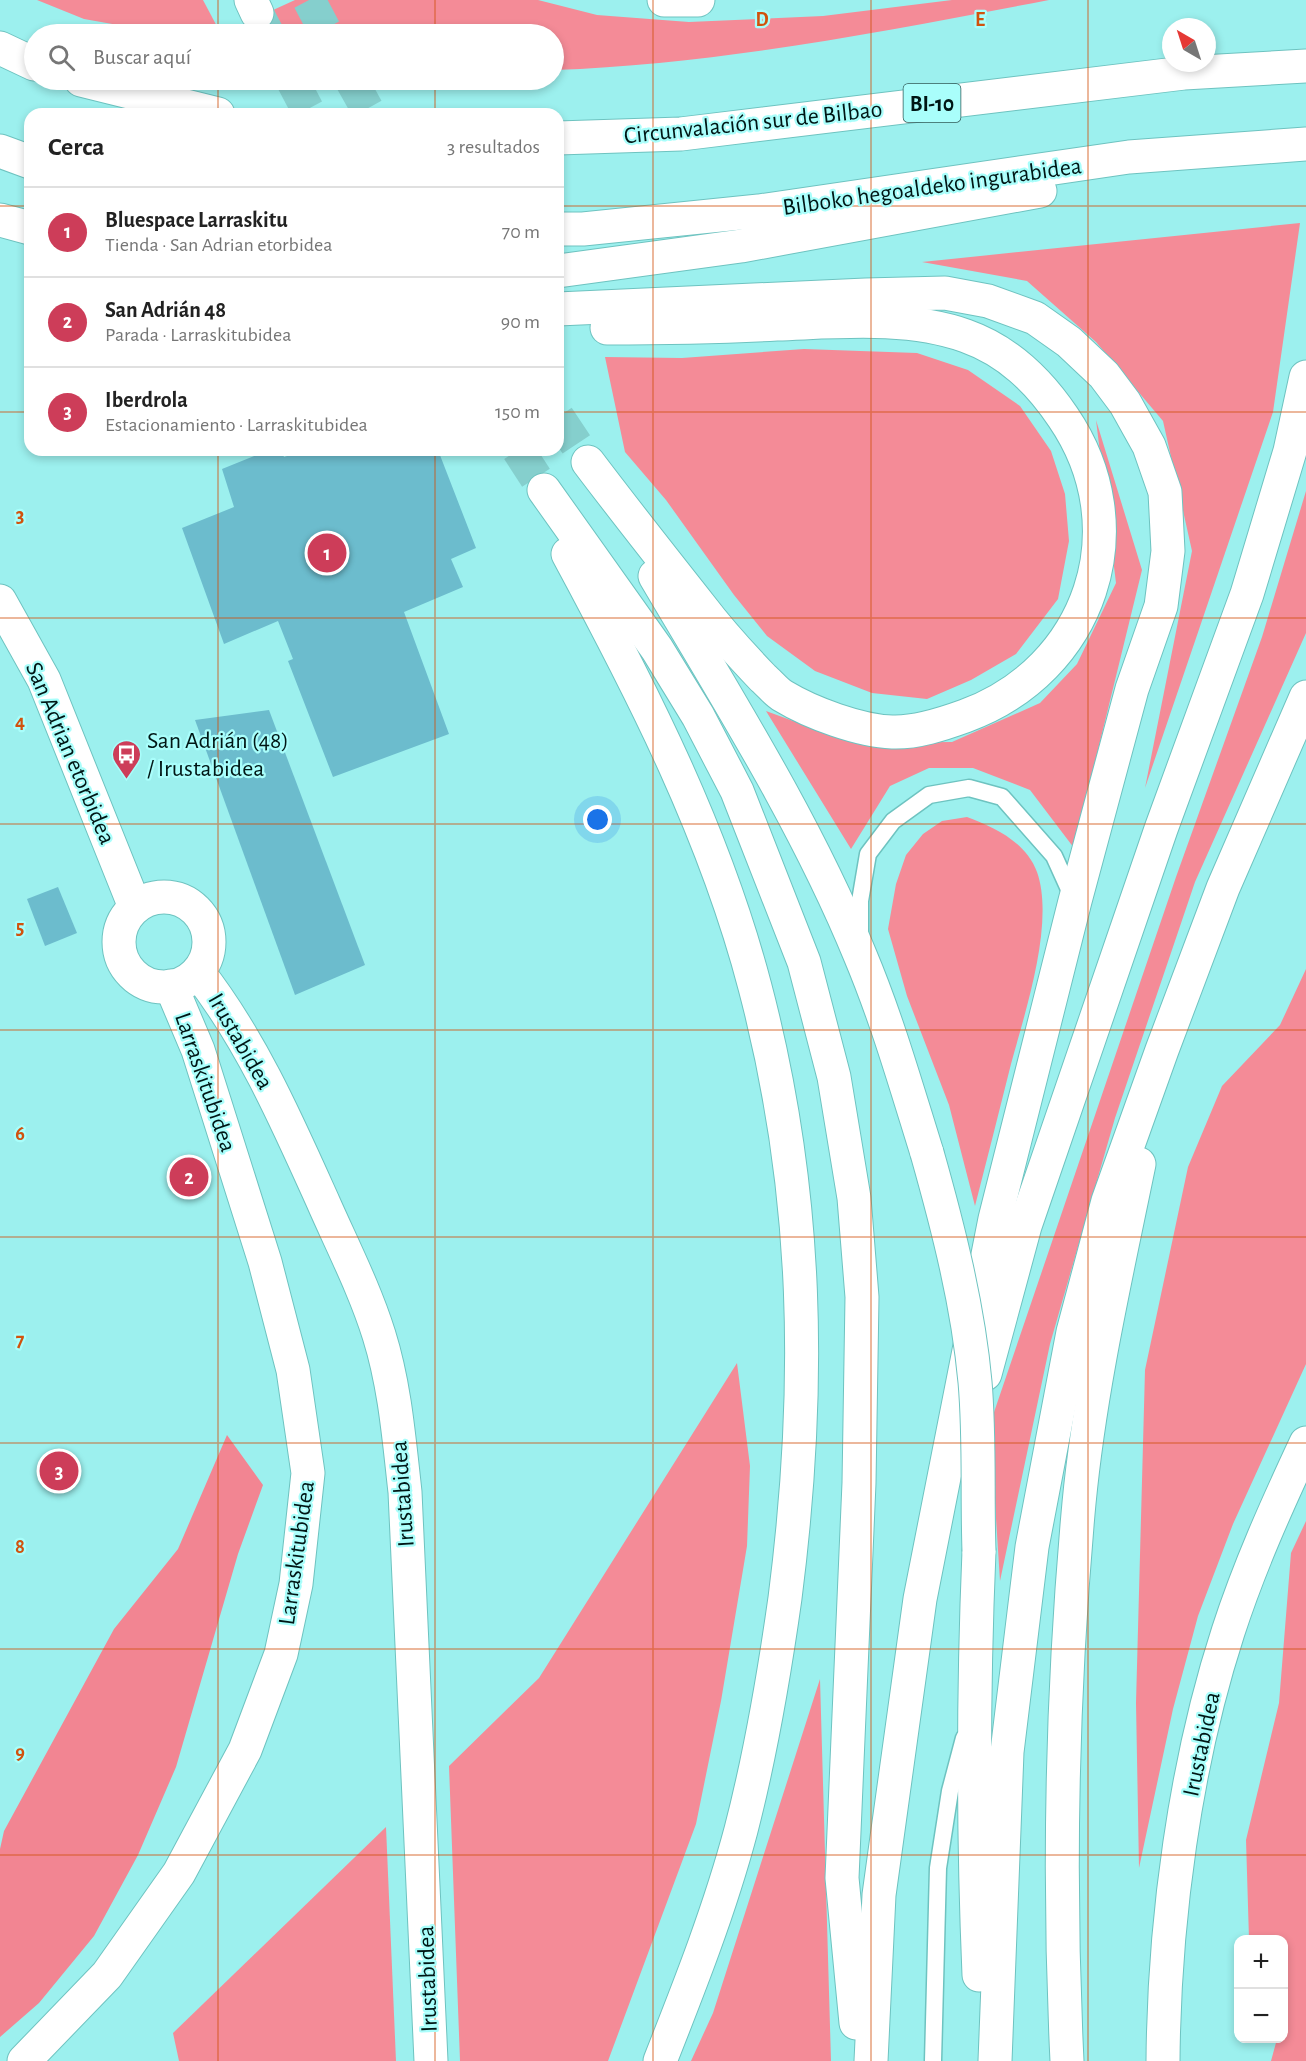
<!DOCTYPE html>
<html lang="es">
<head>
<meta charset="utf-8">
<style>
	body { margin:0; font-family:"Alegreya Sans",sans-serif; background:#f6f6f6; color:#222 }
	.controls { position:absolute; right:18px; bottom:18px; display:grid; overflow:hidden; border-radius:12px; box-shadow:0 3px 9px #0003 }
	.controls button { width:54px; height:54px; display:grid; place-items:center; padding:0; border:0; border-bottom:2px solid #e0e0e0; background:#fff; color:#222; font:30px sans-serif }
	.compass { position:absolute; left:1162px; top:18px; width:54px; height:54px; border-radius:50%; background:#fff; box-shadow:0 3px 9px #0003; rotate:321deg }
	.you { position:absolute; left:598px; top:820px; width:21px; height:21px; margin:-15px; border:4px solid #fff; border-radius:50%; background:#1a73e8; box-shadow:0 0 0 9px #1a73e833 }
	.badge { display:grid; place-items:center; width:39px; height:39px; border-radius:50%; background:#cd3d59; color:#fff; font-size:20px; font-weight:700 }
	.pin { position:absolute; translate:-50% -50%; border:3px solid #fff; box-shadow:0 2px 6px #0006 }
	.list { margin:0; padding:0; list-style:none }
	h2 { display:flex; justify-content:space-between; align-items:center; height:78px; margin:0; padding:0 24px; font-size:26px }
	h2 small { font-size:20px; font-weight:400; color:#767676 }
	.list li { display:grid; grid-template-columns:39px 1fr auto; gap:18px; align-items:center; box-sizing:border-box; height:90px; padding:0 24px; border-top:2px solid #e0e0e0 }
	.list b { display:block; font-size:22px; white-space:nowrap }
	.list p { margin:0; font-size:20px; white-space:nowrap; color:#767676 }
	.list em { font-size:20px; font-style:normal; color:#767676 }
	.icon { flex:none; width:33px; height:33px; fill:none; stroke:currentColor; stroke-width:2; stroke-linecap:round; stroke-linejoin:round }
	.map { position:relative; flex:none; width:1306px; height:2061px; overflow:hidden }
	.search { position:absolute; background:#fff; box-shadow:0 3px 9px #0003; left:24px; top:24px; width:540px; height:66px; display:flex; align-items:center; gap:15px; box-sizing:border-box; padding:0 21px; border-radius:33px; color:#767676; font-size:22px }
	.panel { position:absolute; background:#fff; box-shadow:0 3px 9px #0003; left:24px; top:108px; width:540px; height:348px; border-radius:18px }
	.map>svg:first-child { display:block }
	.green { fill:#f48b97 }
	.forest { fill:#f28592 }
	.building { fill:#6cbccd }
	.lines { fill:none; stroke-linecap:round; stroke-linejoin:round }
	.highway-tunnel { stroke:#85cfcd; stroke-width:33; stroke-dasharray:33 16; stroke-linecap:butt }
	.lane-casing { stroke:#6ec3c0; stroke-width:19 }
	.street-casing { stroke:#6ec3c0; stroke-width:35 }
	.secondary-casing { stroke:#6ec3c0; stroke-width:35 }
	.highway-casing { stroke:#6ec3c0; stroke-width:35 }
	.lane { stroke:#fff; stroke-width:16 }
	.street { stroke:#fff; stroke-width:33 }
	.secondary { stroke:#fff; stroke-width:33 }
	.highway { stroke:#fff; stroke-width:33 }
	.highway-bridge-casing { stroke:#6ec3c0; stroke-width:35; stroke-linecap:butt }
	.highway-bridge { stroke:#fff; stroke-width:33 }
	.grid { fill:none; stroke:#d1520d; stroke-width:1.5; stroke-opacity:0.55 }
	.labels { text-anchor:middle; stroke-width:4.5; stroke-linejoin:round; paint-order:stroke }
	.shield { fill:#a9fefb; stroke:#335c5a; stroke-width:1.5 }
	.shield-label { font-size:22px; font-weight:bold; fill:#001615 }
	.street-label { font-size:24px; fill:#001615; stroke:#a9fefb }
	.poi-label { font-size:24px; fill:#001615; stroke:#a9fefb; text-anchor:start }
	.grid-label { font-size:20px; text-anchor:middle; font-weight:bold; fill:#d1520d; stroke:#a9fefb; stroke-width:4.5; stroke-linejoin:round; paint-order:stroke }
</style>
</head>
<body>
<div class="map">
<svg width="1306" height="2061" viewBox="0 0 1306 2061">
	<rect width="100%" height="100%" fill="#9cf0ee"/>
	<!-- green -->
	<g class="green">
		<path d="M37,0H203L221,34H169L84,19Z"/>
		<path d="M295,0H538L597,15L689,22L823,16L952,0H1049C886,31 720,64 554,70V34H221Z"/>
		<path d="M1300,223L1273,412L1145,788L1192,551L1163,421L1096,342L1027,281L922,262Z"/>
		<path d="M804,349L917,353L968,370L1020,406L1051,451L1065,494L1069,541L1058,599L1016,654L971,680L927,699L872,693L815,671L767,636L734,595L666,500L625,452L605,357L682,358Z"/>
		<path d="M1096,420L1142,570L1074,848L1030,790L973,768H929L890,786L851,849L766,711L853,743L952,742L1040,703L1077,664L1116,583Z"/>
		<path d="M1306,491V633L1195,882L1115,1118L1050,1344L1000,1581L990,1424L1176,877L1262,637Z"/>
		<path d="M967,817C994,827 1026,842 1037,872C1055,923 1025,1012 1011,1064C999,1112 987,1159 975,1206L949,1105L907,996L888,929L896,884L906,855L923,834L942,821Z"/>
		<path d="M1306,969V1364L1233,1524L1198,1616L1173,1709L1139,1868L1136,1703L1145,1370L1188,1167L1222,1086L1280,1025Z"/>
		<path d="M737,1363L750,1466L747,1546L721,1701L696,1824L608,2061H460L449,1766L539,1678Z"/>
		<path d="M1306,1521V2061H1271L1277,2039L1284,2038V1940L1249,1939L1246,1840L1279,1703L1291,1553Z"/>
		<path d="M820,1679L831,2061H691L713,2013Z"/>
		<path d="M386,1827L396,2061H179L173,2033Z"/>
	</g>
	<!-- forest -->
	<path class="forest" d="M227,1435L263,1485L238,1554L176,1767L138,1855L94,1936L39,2003L0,2037V1849L4,1831L114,1629L178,1549Z"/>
	<!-- building -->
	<g class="building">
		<path d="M269,450H281L284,457L305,450H438L476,548L451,559L463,587L404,612L449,734L333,777L288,661L293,659L278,621L224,644L182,528L234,507L222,469Z"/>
		<path d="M269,710L365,965L295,995L195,720Z"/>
		<path d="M58,887L77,933L45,946L27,899Z"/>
	</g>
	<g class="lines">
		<!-- highway-tunnel -->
		<g class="highway-tunnel">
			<path d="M309,0L327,34"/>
			<path d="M257,13L268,34"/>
			<path d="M292,80L310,114"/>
			<path d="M351,80L370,114"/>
			<path d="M558,417L588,462"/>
			<path d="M518,450L544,490"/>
		</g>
		<defs>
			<g id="lane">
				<path d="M860,935V901L868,854L893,821L929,795L969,788L1002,797L1054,856L1073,898"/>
				<path d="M933,2061L938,1868L950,1791L964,1738"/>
			</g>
			<g id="street">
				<path d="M198,972C252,1041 288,1124 324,1204C343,1247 365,1290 379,1335C395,1386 399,1439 405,1492L431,2061"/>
				<path d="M1163,2061C1164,1922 1185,1764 1228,1632C1249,1567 1277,1505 1306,1443"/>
			</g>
			<g id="secondary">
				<path d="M0,601L44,680L135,907"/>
				<circle cx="164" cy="942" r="45"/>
				<path d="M24,2061L107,1975L179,1873L245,1750L281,1654L296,1584L308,1473L293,1370L265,1262L198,1050L171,986"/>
			</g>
			<g id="highway">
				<path d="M251,0L257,13"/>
				<path d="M664,0H698"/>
				<path d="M0,48L34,64"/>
				<path d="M81,80L218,114"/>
				<path d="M558,138L681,134L1184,73L1306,66"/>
				<path d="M0,151L30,162"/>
				<path d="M0,220L30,228"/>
				<path d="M558,229H583L759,211L1129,157L1306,144"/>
				<path d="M558,271L741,246L1040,191"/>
				<path d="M558,309L866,295L945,293L988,301L1035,318L1069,342L1104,375L1125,403L1149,446L1165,492L1168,551L1161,606L1132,689L1075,901L995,1219L920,1599L879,1895L871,2061"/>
				<path d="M588,462C625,511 663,559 701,607C720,632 741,655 763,678C770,684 776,692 783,696C811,713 860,731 892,732C916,733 943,724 965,716C1091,670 1139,528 1063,417C1038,380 1008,351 966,336C907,315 838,322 777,324C721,327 664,328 607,328"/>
				<path d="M544,490L657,649L698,716L737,791L804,962L834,1077L854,1198L862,1297L859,1483L842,1878L856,2023"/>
				<path d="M568,554C643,693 715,834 755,987C809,1192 812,1388 785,1598C774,1676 761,1753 741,1830C720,1909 690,1985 660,2061"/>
				<path d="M655,576C727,698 806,823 860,955C887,1019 906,1086 927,1153"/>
				<path d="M985,1374L1025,1226L1161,829L1247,594L1290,451L1306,377"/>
				<path d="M979,1975C973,1834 973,1693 979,1551"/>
				<path d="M995,2061L1007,1752L1032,1547L1073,1332L1108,1201L1162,1050L1223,888L1306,697"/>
				<path d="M1067,2061C1058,1876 1062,1688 1079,1503C1090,1389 1116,1276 1139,1164"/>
			</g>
		</defs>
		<!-- lane casing -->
		<use href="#lane" class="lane-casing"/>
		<!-- street casing -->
		<use href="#street" class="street-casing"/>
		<!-- secondary casing -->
		<use href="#secondary" class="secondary-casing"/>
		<!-- highway casing -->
		<use href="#highway" class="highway-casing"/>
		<!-- lane -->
		<use href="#lane" class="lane"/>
		<!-- street -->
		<use href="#street" class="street"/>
		<!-- secondary -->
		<use href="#secondary" class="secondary"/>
		<!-- highway -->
		<use href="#highway" class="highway"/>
		<defs>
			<path id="highway-bridge" d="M927,1153C948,1227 968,1305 975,1382C980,1438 977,1495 979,1551"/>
		</defs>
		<!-- highway-bridge casing -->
		<use href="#highway-bridge" class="highway-bridge-casing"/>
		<!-- highway-bridge -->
		<use href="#highway-bridge" class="highway-bridge"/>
	</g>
	<!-- grid -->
	<path class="grid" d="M218,0V34M435,0V34M653,0V2061M871,0V2061M1088,0V2061M218,80V114M435,80V114M0,206H30M558,206H1306M0,412H30M558,412H1306M218,450V2061M435,450V2061M0,618H1306M0,824H1306M0,1030H1306M0,1237H1306M0,1443H1306M0,1649H1306M0,1855H1306"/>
	<!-- icons -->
	<defs>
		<symbol id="bus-pin" viewBox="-11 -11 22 30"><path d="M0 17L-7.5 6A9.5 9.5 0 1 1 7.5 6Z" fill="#cd3d59" stroke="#a9fefb"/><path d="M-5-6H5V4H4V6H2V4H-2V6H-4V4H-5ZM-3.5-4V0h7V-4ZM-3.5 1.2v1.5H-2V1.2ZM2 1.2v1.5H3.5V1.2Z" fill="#fff"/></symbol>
	</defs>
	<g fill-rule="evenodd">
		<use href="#bus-pin" x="110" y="738" width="33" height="45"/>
	</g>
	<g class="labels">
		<!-- shield labels -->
		<rect class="shield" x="903.5" y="84" width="57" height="38" rx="4.5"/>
		<g class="shield-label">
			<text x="932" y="111">BI-10</text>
		</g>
		<!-- street labels -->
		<g class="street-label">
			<text transform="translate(753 122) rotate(-6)" y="8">Circunvalación sur de Bilbao</text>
			<text transform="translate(932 186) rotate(-8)" y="8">Bilboko hegoaldeko ingurabidea</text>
			<text transform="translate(71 753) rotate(67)" y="8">San Adrian etorbidea</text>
			<text transform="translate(241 1041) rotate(60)" y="8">Irustabidea</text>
			<text transform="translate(206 1082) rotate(71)" y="8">Larraskitubidea</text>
			<text transform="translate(402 1494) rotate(-94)" y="8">Irustabidea</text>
			<text transform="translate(296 1553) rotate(-82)" y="8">Larraskitubidea</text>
			<text transform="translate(1201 1744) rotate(-78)" y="8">Irustabidea</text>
			<text transform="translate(427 1979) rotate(-92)" y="8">Irustabidea</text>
		</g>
		<!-- poi labels -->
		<g class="poi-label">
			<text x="147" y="748">San Adrián (48)<tspan x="147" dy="28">/ Irustabidea</tspan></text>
		</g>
	</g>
	<g class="grid-label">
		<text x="762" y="26">D</text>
		<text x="980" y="26">E</text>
		<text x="20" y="522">3</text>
		<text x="20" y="728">4</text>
		<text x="20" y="934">5</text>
		<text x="20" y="1140">6</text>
		<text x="20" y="1346">7</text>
		<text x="20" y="1553">8</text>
		<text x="20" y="1759">9</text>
	</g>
</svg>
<div class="controls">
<button>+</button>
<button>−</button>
</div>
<svg class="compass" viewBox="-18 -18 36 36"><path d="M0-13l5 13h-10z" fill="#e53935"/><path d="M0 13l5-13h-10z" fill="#767676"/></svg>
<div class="you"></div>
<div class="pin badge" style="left:327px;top:553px">1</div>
<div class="pin badge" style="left:189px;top:1177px">2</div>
<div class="pin badge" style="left:59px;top:1471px">3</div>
<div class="search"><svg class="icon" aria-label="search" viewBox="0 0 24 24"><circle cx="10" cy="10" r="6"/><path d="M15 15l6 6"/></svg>Buscar aquí</div>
<section class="panel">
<h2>Cerca<small>3 resultados</small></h2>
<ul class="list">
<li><span class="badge">1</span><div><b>Bluespace Larraskitu</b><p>Tienda · San Adrian etorbidea</p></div><em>70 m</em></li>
<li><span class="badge">2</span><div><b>San Adrián 48</b><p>Parada · Larraskitubidea</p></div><em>90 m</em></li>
<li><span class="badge">3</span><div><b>Iberdrola</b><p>Estacionamiento · Larraskitubidea</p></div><em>150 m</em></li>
</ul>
</section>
</div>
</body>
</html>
